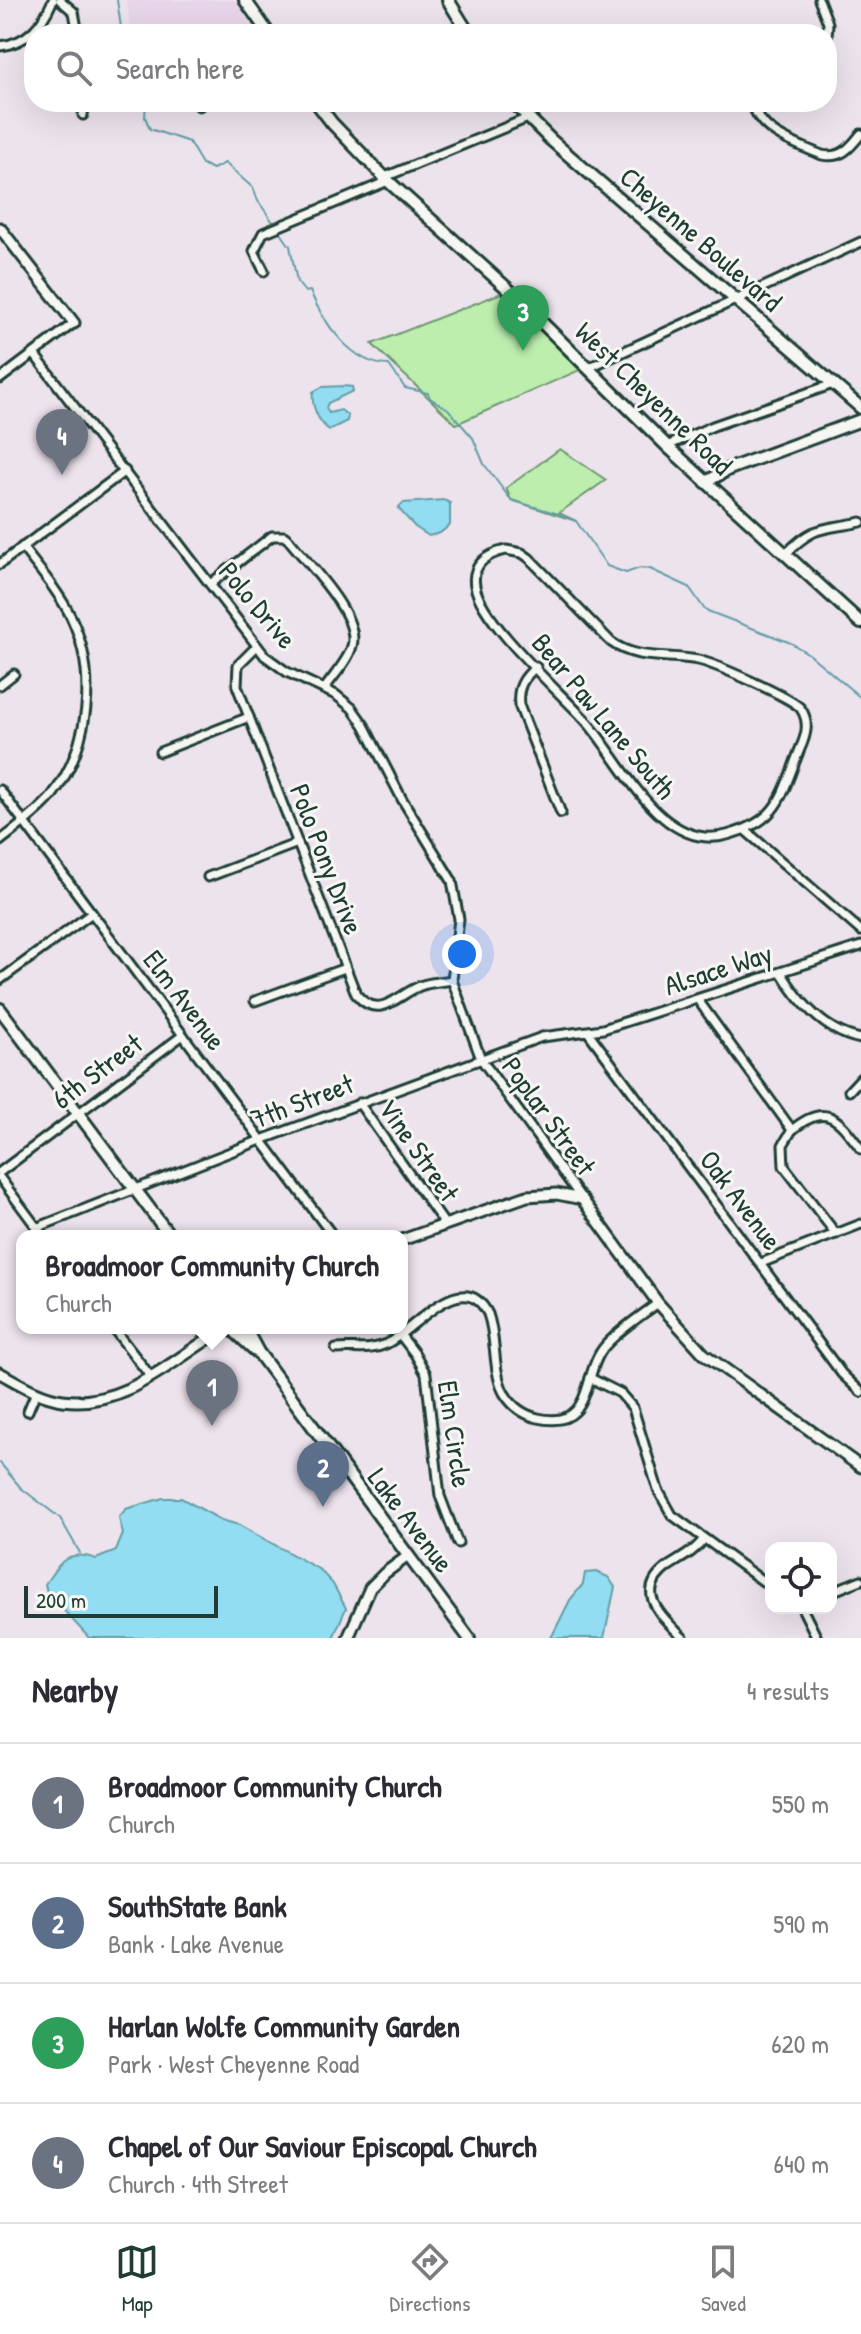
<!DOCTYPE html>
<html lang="en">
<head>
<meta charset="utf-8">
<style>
	body { margin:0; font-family:"Patrick Hand",sans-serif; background:#f7f7f7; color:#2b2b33 }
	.controls { position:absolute; right:24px; bottom:24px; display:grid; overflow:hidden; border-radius:16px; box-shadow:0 8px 32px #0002 }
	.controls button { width:72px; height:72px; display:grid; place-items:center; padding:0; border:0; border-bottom:2px solid #e1e1e2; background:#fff; color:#2b2b33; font:40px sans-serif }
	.scale { position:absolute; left:24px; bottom:20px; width:194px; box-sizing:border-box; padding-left:8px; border:4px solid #1f3d34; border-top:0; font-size:22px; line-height:28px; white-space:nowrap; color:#1f3d34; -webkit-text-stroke:6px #f6f6f2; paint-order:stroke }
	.you { position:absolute; left:462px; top:954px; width:28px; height:28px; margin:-20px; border:6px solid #fff; border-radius:50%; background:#1a73e8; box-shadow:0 0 0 12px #1a73e833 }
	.badge { display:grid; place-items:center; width:52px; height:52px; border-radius:50%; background:#1f3d34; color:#fff; font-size:26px; font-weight:700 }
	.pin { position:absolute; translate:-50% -66px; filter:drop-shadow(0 2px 4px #0008) }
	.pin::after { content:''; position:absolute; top:42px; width:28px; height:24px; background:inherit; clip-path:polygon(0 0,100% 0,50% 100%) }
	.popup { position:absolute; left:16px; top:1230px; width:392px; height:104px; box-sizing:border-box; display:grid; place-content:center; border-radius:16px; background:#fff; filter:drop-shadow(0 2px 6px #0005); font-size:26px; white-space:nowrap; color:#7c7c81 }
	.popup b { font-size:30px; color:#2b2b33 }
	.popup::after { content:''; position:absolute; left:50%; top:100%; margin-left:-16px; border:16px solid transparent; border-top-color:#fff }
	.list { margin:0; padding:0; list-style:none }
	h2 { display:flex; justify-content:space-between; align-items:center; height:104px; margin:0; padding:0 32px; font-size:34px }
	h2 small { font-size:26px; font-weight:400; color:#7c7c81 }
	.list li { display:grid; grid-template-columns:52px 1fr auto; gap:24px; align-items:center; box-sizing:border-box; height:120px; padding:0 32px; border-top:2px solid #e1e1e2 }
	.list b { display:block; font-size:30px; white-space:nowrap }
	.list p { margin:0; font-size:26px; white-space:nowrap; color:#7c7c81 }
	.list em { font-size:26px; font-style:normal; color:#7c7c81 }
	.icon { flex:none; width:44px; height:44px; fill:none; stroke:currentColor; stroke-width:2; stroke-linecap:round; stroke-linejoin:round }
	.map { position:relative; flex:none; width:861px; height:1638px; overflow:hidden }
	.search { position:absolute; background:#fff; box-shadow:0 8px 32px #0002; left:24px; right:24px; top:24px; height:88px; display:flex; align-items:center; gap:20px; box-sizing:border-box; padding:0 28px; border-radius:32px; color:#7c7c81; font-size:30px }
	.sheet { height:584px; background:#fff }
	nav { display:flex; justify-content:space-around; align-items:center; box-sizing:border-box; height:112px; border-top:2px solid #e1e1e2; background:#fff; font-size:22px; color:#7c7c81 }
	nav a { display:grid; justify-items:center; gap:4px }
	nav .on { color:#1f3d34 }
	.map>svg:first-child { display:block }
	.built { fill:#e7d6e9 }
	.green { fill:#bdeeae; stroke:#6e9671; stroke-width:2 }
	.water { fill:#92ddf2; stroke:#649da6; stroke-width:2 }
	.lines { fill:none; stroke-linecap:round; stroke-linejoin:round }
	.stream { stroke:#649da6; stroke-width:2 }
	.minor-casing { stroke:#1f3d34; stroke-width:13 }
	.tertiary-casing { stroke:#1f3d34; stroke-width:15 }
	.secondary-casing { stroke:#1f3d34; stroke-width:16 }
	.minor { stroke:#f6f6f2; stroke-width:7 }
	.tertiary { stroke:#f6f6f2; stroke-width:9 }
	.secondary { stroke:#f6f6f2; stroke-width:10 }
	.labels { text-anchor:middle; stroke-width:6; stroke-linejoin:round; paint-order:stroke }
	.street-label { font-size:28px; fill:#1f3d34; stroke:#f6f6f2 }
</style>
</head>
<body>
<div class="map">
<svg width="861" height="1638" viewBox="0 0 861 1638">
	<rect width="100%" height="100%" fill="#ede3ed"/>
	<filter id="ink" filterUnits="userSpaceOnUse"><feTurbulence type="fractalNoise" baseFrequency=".0125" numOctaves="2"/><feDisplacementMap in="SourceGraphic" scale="16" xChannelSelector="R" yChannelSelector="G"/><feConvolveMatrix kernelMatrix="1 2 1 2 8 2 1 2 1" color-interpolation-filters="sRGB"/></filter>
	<g filter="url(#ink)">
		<!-- built -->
		<path class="built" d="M127,0H238L262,34H131Z"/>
		<!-- green -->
		<g class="green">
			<path d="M504,292L580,370L456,424L372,344Z"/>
			<path d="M560,449L606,480L559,513L576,521L511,500L506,488Z"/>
		</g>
		<!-- water -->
		<g class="water">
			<path d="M344,386L352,387L353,391L328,403L326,408L329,413L341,410L348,416L347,421L329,430C318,422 311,405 313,392L322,387Z"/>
			<path d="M444,500L450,503V525L440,533L429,536L415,527L398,508L403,503Z"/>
			<path d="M163,1498H181L221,1520L239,1525L320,1570L333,1584L346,1608L333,1638H89L58,1604L49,1601L45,1584C61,1561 67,1549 96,1559L116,1551L123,1534L119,1517L126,1509Z"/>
			<path d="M597,1572L608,1577L615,1587L604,1638H551L570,1600L583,1584L585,1573Z"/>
		</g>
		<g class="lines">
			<!-- stream -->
			<g class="stream">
				<path d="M117,0L122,34"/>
				<path d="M146,102L145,117L150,129L189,142L202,164L213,169L225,163L253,188L258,201L290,246L297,282L305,292L310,291C323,322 352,365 389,365L405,388L428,393L430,398L448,409L473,438L484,464L511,500L559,514L576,521L607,566L626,573L640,568L650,569L689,587L705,610L791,643L809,654L861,698"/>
				<path d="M0,1463L21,1488L60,1518L80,1553"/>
			</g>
			<defs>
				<g id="minor">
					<path d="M60,0L74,12L78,34"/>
					<path d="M819,0L828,23L827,38"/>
					<path d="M0,46C28,43 42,25 53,0"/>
					<path d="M752,102C759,133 796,144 822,155C841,159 850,148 861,134"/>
					<path d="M199,106L205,102"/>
					<path d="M83,115L85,102"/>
					<path d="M385,177L528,118"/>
					<path d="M264,271L254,251L263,233L388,181"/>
					<path d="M34,354L265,656L287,672L336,695L352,708L364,725L402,799L452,881L459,919L452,980L481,1059L582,1199"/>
					<path d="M588,368L861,242"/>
					<path d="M0,379L74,323"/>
					<path d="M667,446L713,426L833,384"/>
					<path d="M506,550L522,553L529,558L611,642C637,661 668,654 698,660C713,663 795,699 801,709C810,722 806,736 800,749C781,796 780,821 727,835C661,853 622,761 586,721C560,692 481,622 475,586C471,565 487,554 506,550Z"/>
					<path d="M786,554C814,524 824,530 861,522"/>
					<path d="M0,564L125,471"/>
					<path d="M210,584L272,536H284L289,540C307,563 361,616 352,646C348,661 334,675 325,688"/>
					<path d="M257,646L238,665L237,686L356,994C379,1022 397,995 420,986C430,982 441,982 452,980"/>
					<path d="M536,667C523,678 517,688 519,705L561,813"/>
					<path d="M0,685L14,674"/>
					<path d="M160,752L249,717"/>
					<path d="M0,790L333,1236"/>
					<path d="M745,830L861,931"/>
					<path d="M0,841C18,827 36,814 51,797C90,747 98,674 71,617C59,592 39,569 22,547"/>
					<path d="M208,877L298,843"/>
					<path d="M781,972C799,1002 824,1032 861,1039"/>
					<path d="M0,980L92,913"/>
					<path d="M698,1000L792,1130L783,1145L784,1166L836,1234"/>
					<path d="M255,1001L345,968"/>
					<path d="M588,1032L842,1374L861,1392"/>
					<path d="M849,1091L861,1078"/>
					<path d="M359,1103L444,1223"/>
					<path d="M792,1130C828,1100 839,1121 861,1149"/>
					<path d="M0,1172L183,1035"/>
					<path d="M0,1178L43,1236"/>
					<path d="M36,1228L261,1140L542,1037L603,1029L861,946"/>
					<path d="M761,1263L861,1224"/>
					<path d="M113,1328L151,1377"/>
					<path d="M395,1328L415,1354L426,1374L440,1496L458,1543"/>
					<path d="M336,1349C354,1347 368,1352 386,1344C414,1331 463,1264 488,1314C497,1339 492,1370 504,1393C512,1406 524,1415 538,1418C595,1431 581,1373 605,1346C620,1329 641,1316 658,1303"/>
					<path d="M590,1378L620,1393L633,1408L658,1490L672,1515L771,1587"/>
					<path d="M28,1411L36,1392"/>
					<path d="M831,1592L861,1580"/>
					<path d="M802,1608L817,1638"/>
					<path d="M683,1638C662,1616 632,1592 669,1566C683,1557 694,1552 704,1539"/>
				</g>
				<g id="tertiary">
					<path d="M0,228L74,323"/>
					<path d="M402,1240L527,1196L557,1194L582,1199L658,1303L704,1354L861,1467"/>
					<path d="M0,1373C20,1384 40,1397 63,1400C126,1409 176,1356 226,1328"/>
					<path d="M348,1638L370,1588L385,1573L408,1556"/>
				</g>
				<g id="secondary">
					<path d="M245,0L269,34"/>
					<path d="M448,0L469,34"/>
					<path d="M316,102L332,123L388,181L509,290L667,446L861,623"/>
					<path d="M513,102L551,140L861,408"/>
					<path d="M706,482L729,469L861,420"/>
					<path d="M0,1009L170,1236"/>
					<path d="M231,1328L256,1351"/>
					<path d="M245,1328L258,1352L469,1638"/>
				</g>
			</defs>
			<!-- minor casing -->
			<use href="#minor" class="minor-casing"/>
			<!-- tertiary casing -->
			<use href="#tertiary" class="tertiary-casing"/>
			<!-- secondary casing -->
			<use href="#secondary" class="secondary-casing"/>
			<!-- minor -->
			<use href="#minor" class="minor"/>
			<!-- tertiary -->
			<use href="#tertiary" class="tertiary"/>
			<!-- secondary -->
			<use href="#secondary" class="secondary"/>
		</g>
	</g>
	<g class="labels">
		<!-- street labels -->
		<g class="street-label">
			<text transform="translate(701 239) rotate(41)" y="10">Cheyenne Boulevard</text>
			<text transform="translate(654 398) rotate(44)" y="10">West Cheyenne Road</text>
			<text transform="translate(258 605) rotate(50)" y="10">Polo Drive</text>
			<text transform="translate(604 716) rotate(50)" y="10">Bear Paw Lane South</text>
			<text transform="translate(327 859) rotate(69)" y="10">Polo Pony Drive</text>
			<text transform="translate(718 969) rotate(-18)" y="10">Alsace Way</text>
			<text transform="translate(185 1000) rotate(53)" y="10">Elm Avenue</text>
			<text transform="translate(97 1071) rotate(-37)" y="10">6th Street</text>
			<text transform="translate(302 1101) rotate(-21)" y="10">7th Street</text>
			<text transform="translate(549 1116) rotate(54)" y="10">Poplar Street</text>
			<text transform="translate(419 1150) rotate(55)" y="10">Vine Street</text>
			<text transform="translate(741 1200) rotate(53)" y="10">Oak Avenue</text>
			<text transform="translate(455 1434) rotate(82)" y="10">Elm Circle</text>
			<text transform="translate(411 1520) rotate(53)" y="10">Lake Avenue</text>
		</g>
	</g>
</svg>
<div class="controls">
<button><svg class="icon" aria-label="locate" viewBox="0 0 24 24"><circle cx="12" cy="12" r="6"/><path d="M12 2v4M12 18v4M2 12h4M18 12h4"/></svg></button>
</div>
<div class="scale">200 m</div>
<div class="you"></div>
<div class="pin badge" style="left:212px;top:1426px;background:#6b7280">1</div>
<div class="popup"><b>Broadmoor Community Church</b>Church</div>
<div class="pin badge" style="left:323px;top:1507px;background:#5c6f8a">2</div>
<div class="pin badge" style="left:523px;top:351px;background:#2e9e5b">3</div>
<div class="pin badge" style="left:62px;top:475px;background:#6b7280">4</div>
<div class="search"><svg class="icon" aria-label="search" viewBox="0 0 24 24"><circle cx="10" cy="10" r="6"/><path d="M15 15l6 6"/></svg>Search here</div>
</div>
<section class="sheet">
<h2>Nearby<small>4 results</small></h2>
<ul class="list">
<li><span class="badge" style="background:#6b7280">1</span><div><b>Broadmoor Community Church</b><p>Church</p></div><em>550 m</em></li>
<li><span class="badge" style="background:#5c6f8a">2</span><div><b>SouthState Bank</b><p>Bank · Lake Avenue</p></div><em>590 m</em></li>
<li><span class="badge" style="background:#2e9e5b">3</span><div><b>Harlan Wolfe Community Garden</b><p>Park · West Cheyenne Road</p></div><em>620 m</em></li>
<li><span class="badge" style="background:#6b7280">4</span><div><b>Chapel of Our Saviour Episcopal Church</b><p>Church · 4th Street</p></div><em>640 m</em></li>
</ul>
</section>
<nav>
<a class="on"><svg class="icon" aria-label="map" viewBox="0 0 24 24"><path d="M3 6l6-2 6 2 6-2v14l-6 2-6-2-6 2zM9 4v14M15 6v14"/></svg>Map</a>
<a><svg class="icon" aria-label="directions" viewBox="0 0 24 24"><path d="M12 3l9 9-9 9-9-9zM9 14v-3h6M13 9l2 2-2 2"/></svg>Directions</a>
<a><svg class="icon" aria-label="saved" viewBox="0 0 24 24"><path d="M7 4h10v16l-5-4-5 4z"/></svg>Saved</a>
</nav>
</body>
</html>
